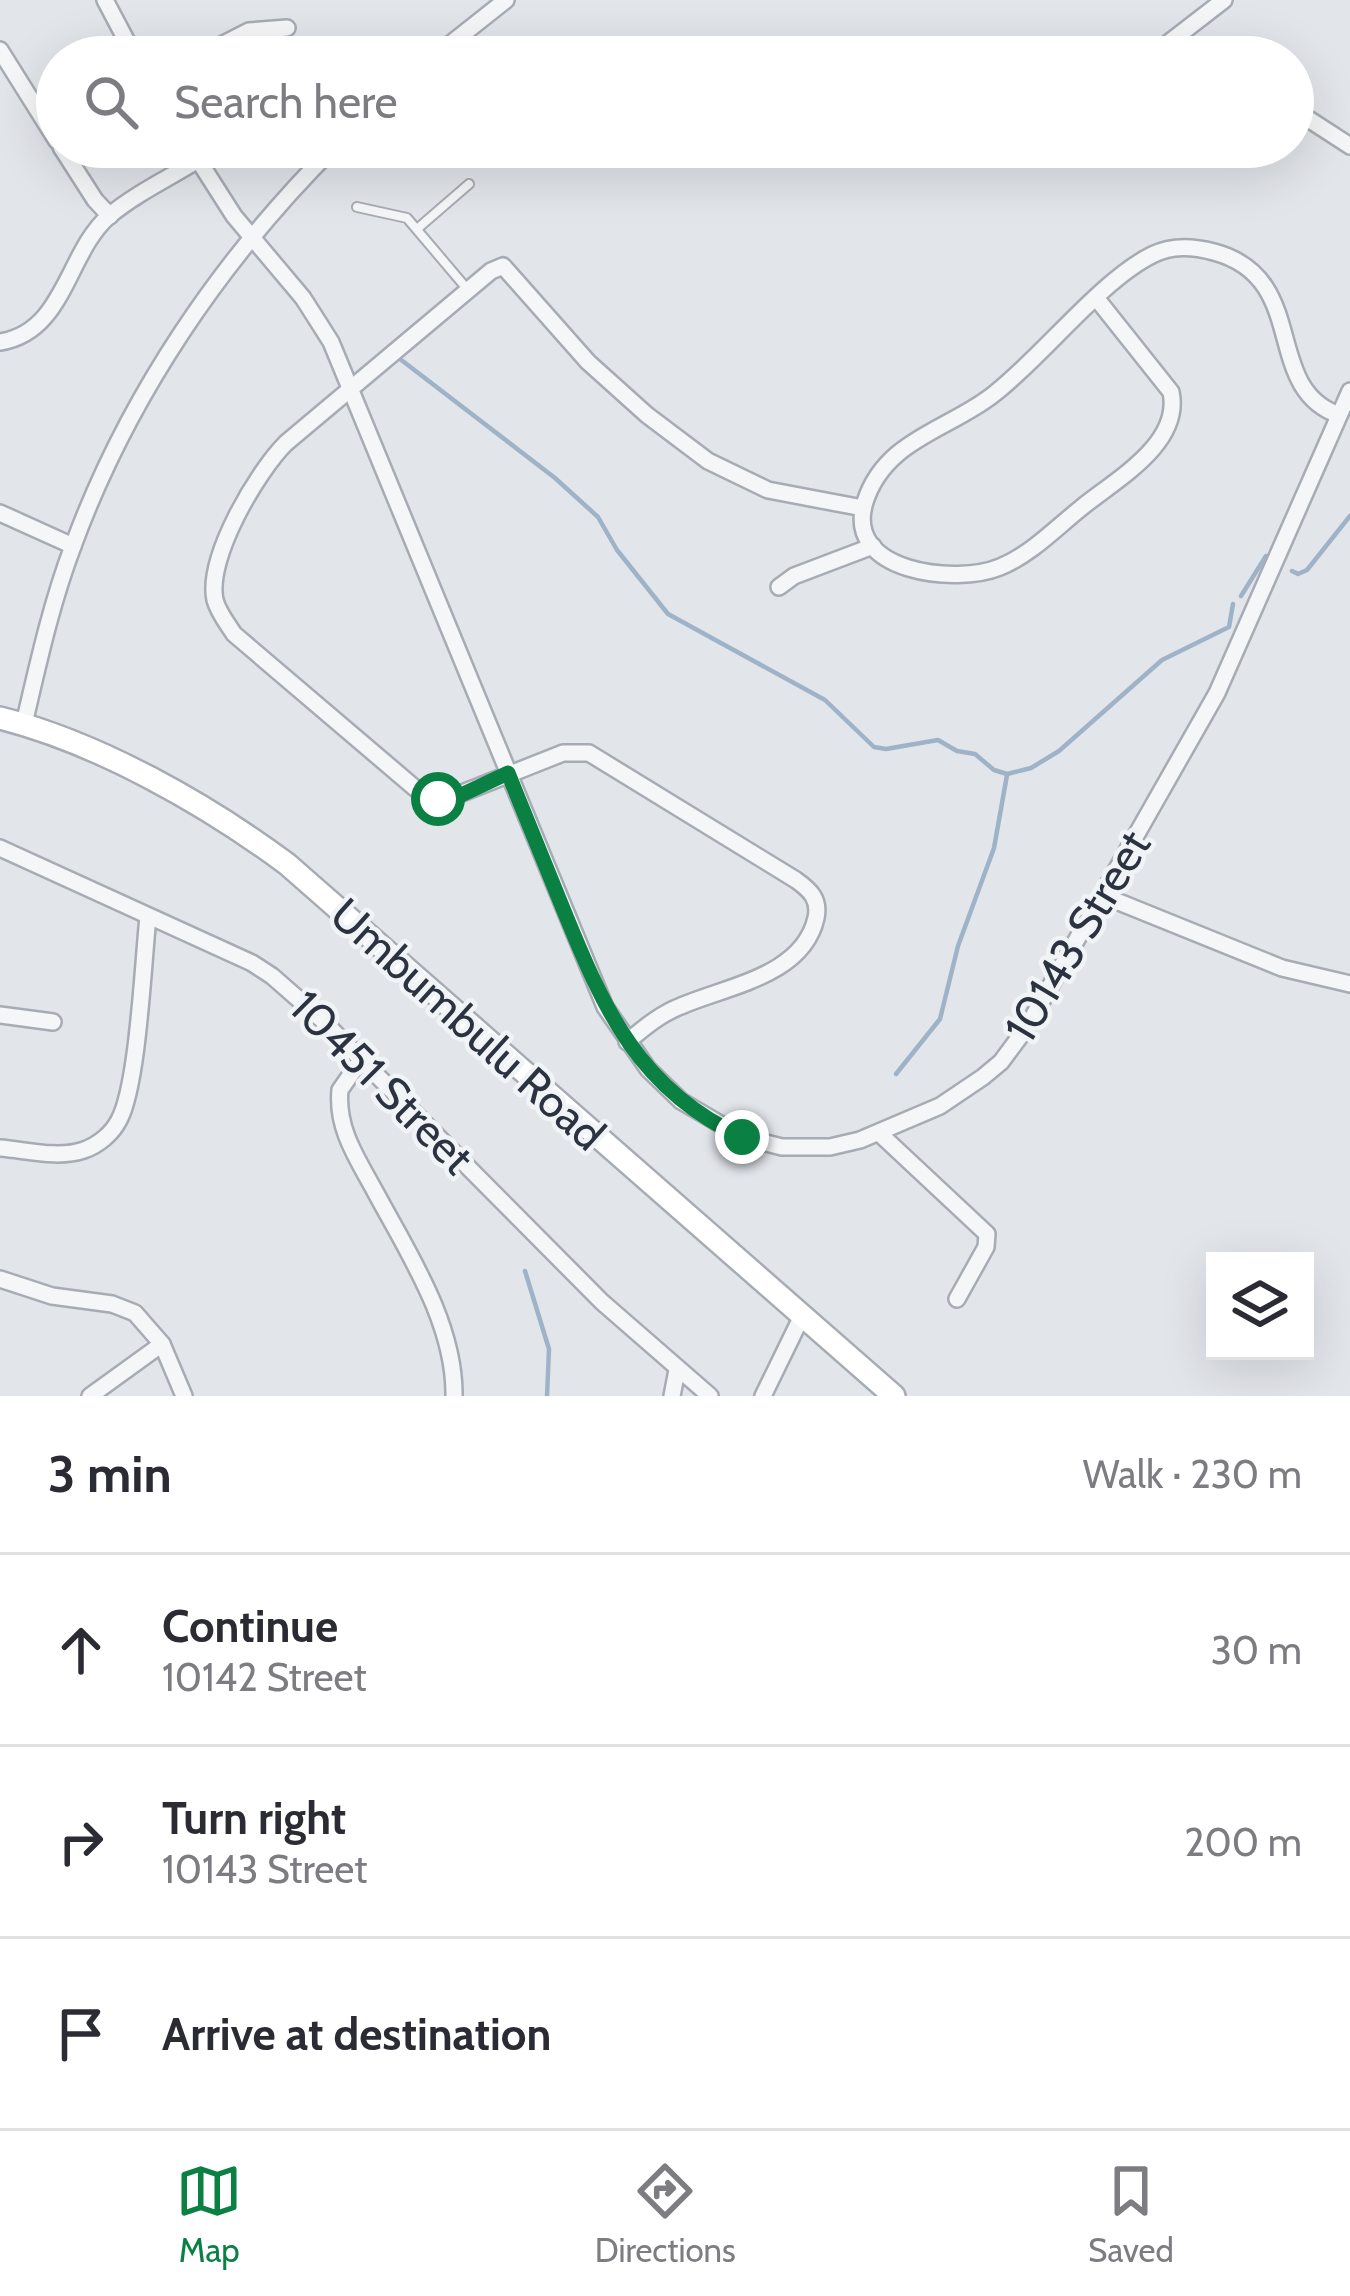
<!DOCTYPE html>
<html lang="en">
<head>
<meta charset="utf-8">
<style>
	body { margin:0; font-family:Cabin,sans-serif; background:#f7f7f7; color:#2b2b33 }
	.controls { position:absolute; right:36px; bottom:36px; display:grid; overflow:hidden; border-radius:0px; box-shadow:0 12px 48px #0002 }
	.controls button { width:108px; height:108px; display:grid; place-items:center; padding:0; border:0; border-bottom:3px solid #e1e1e2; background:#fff; color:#2b2b33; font:60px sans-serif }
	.stop { position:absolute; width:36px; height:36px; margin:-27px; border:9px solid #0b8043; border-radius:50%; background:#fff }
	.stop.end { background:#0b8043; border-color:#fff; box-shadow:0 3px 12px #0008 }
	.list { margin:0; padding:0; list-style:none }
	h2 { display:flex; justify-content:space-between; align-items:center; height:156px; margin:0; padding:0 48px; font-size:51px }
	h2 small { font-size:39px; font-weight:400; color:#7c7c81 }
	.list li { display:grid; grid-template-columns:78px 1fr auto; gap:36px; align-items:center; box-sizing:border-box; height:192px; padding:0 48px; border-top:3px solid #e1e1e2 }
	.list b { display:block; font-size:45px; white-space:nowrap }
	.list p { margin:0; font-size:39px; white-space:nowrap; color:#7c7c81 }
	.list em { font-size:39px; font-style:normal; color:#7c7c81 }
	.icon { flex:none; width:66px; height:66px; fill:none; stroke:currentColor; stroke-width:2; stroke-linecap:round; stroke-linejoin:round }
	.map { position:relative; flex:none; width:1350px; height:1396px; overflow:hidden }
	.search { position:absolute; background:#fff; box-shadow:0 12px 48px #0002; left:36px; right:36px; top:36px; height:132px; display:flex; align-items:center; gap:30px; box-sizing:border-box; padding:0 42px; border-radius:66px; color:#7c7c81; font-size:45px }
	.sheet { height:732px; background:#fff }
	nav { display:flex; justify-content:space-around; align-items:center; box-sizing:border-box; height:168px; border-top:3px solid #e1e1e2; background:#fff; font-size:33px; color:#7c7c81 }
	nav a { display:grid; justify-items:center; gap:6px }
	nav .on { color:#0b8043 }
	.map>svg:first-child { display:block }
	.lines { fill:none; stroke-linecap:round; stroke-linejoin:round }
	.stream { stroke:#9fb3c8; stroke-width:4.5 }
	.service-casing { stroke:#a7acb4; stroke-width:12 }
	.minor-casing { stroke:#a7acb4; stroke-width:20 }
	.secondary-casing { stroke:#a7acb4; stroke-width:26 }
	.service { stroke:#f4f6f8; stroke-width:8 }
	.minor { stroke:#f4f6f8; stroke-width:15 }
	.secondary { stroke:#fff; stroke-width:21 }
	.route { stroke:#0b8043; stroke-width:15 }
	.labels { text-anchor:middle; stroke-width:9; stroke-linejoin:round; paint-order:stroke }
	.street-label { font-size:45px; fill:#2b3341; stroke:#f1f4f7 }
</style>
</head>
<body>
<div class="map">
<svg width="1350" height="1396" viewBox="0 0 1350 1396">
	<rect width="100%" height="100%" fill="#e2e5ea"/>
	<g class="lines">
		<!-- stream -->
		<g class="stream">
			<path d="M400,359L555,478L598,517L617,550L668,614L825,700L874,747L886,749L938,740L957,751L975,754L994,770L1007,774L1031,768L1059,751L1162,660L1229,627L1233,604"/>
			<path d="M1292,571L1298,574L1307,570L1350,516"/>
			<path d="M1241,596L1266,556L1269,558"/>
			<path d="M896,1074L940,1019L958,946L994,848L1007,775"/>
			<path d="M525,1271L549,1349L547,1396"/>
		</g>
		<defs>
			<g id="service">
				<path d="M357,207L407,218L468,290"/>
				<path d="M417,229L469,184"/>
			</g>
			<g id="minor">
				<path d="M105,0L135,57"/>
				<path d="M0,50L57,141"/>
				<path d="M198,57L249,31L287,28"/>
				<path d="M434,57L506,0"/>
				<path d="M1136,57L1162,48L1224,0"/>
				<path d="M1293,109L1350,146"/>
				<path d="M61,147L95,200L110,216"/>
				<path d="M190,147L234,216L303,298L331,342L605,1007L648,1069L681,1101L742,1137L782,1147H830L860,1140L940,1106L983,1077L1001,1062L1027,1027L1217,693L1350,391"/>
				<path d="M1097,299L1171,392C1182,444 1115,480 1081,508C1056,528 1030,555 1000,567C957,585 843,573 865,502C885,439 949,430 994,394C1043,356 1100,281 1152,255C1172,245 1192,246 1214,252C1311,278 1261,388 1339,415"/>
				<path d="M0,342C65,332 67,252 109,216C135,194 169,178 198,160"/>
				<path d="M0,513L73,546"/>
				<path d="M779,587L794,576L873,546"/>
				<path d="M24,724C38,664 51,604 73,546C128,396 221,260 334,147"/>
				<path d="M0,848L252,963L272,976L320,1018L602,1302L710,1396"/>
				<path d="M1104,896L1282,968L1350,984"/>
				<path d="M0,1015L53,1022"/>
				<path d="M627,1042C644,1028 660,1014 681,1006C727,986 803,976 816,918C820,899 810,890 796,880L589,753H563L447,799L416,789L234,634C227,623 218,612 215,600C206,558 257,472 286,443L491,271L503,266L588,362L647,415L708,461L768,490L863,508"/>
				<path d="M361,1060L340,1090C336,1130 359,1161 377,1195C410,1256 455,1325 454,1396"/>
				<path d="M879,1133L987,1234L986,1247L957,1299"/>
				<path d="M0,1148C26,1150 58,1159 84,1150C98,1145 112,1134 119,1120C138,1085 143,963 148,917"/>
				<path d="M0,1279L52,1296L112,1304L135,1313L162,1344L184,1396"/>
				<path d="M90,1396L162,1344"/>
				<path d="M672,1396L677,1370"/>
				<path d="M763,1396L801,1318"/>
			</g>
			<path id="secondary" d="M0,718C99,743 206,804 287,864L894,1396"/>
		</defs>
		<!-- service casing -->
		<use href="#service" class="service-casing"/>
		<!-- minor casing -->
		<use href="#minor" class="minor-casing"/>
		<!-- secondary casing -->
		<use href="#secondary" class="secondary-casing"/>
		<!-- service -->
		<use href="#service" class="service"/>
		<!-- minor -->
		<use href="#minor" class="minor"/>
		<!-- secondary -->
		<use href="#secondary" class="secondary"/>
	</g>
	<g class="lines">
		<!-- route -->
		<path class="route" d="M438,799L457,797L508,773C527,819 545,865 564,911C604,1009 639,1090 742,1137"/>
	</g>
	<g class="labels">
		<!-- street labels -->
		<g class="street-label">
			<text transform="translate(1077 936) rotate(-59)" y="16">10143 Street</text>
			<text transform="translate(468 1024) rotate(42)" y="16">Umbumbulu Road</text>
			<text transform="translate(382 1082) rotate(45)" y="16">10451 Street</text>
		</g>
	</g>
</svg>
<div class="controls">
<button><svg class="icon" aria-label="layers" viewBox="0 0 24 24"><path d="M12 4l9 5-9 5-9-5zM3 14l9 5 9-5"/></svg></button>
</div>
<div class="stop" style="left:438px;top:799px"></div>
<div class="stop end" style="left:742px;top:1137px"></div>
<div class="search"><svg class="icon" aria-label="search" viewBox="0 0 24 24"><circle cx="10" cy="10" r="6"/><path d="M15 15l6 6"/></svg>Search here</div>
</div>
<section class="sheet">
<h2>3 min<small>Walk · 230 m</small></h2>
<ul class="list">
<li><svg class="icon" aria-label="ahead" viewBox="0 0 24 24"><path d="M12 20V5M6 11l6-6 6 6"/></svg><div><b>Continue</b><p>10142 Street</p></div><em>30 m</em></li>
<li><svg class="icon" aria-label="right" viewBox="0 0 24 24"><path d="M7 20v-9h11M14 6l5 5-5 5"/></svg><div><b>Turn right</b><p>10143 Street</p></div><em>200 m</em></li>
<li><svg class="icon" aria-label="arrive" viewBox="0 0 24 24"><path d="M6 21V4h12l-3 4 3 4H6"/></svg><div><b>Arrive at destination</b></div></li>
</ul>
</section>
<nav>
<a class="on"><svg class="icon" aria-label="map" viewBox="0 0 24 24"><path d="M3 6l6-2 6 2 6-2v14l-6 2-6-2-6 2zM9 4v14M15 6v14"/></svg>Map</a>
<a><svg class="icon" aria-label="directions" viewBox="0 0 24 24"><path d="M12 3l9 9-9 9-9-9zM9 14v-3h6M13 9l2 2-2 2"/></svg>Directions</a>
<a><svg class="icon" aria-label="saved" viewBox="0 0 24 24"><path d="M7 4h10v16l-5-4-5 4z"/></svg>Saved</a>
</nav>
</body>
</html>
